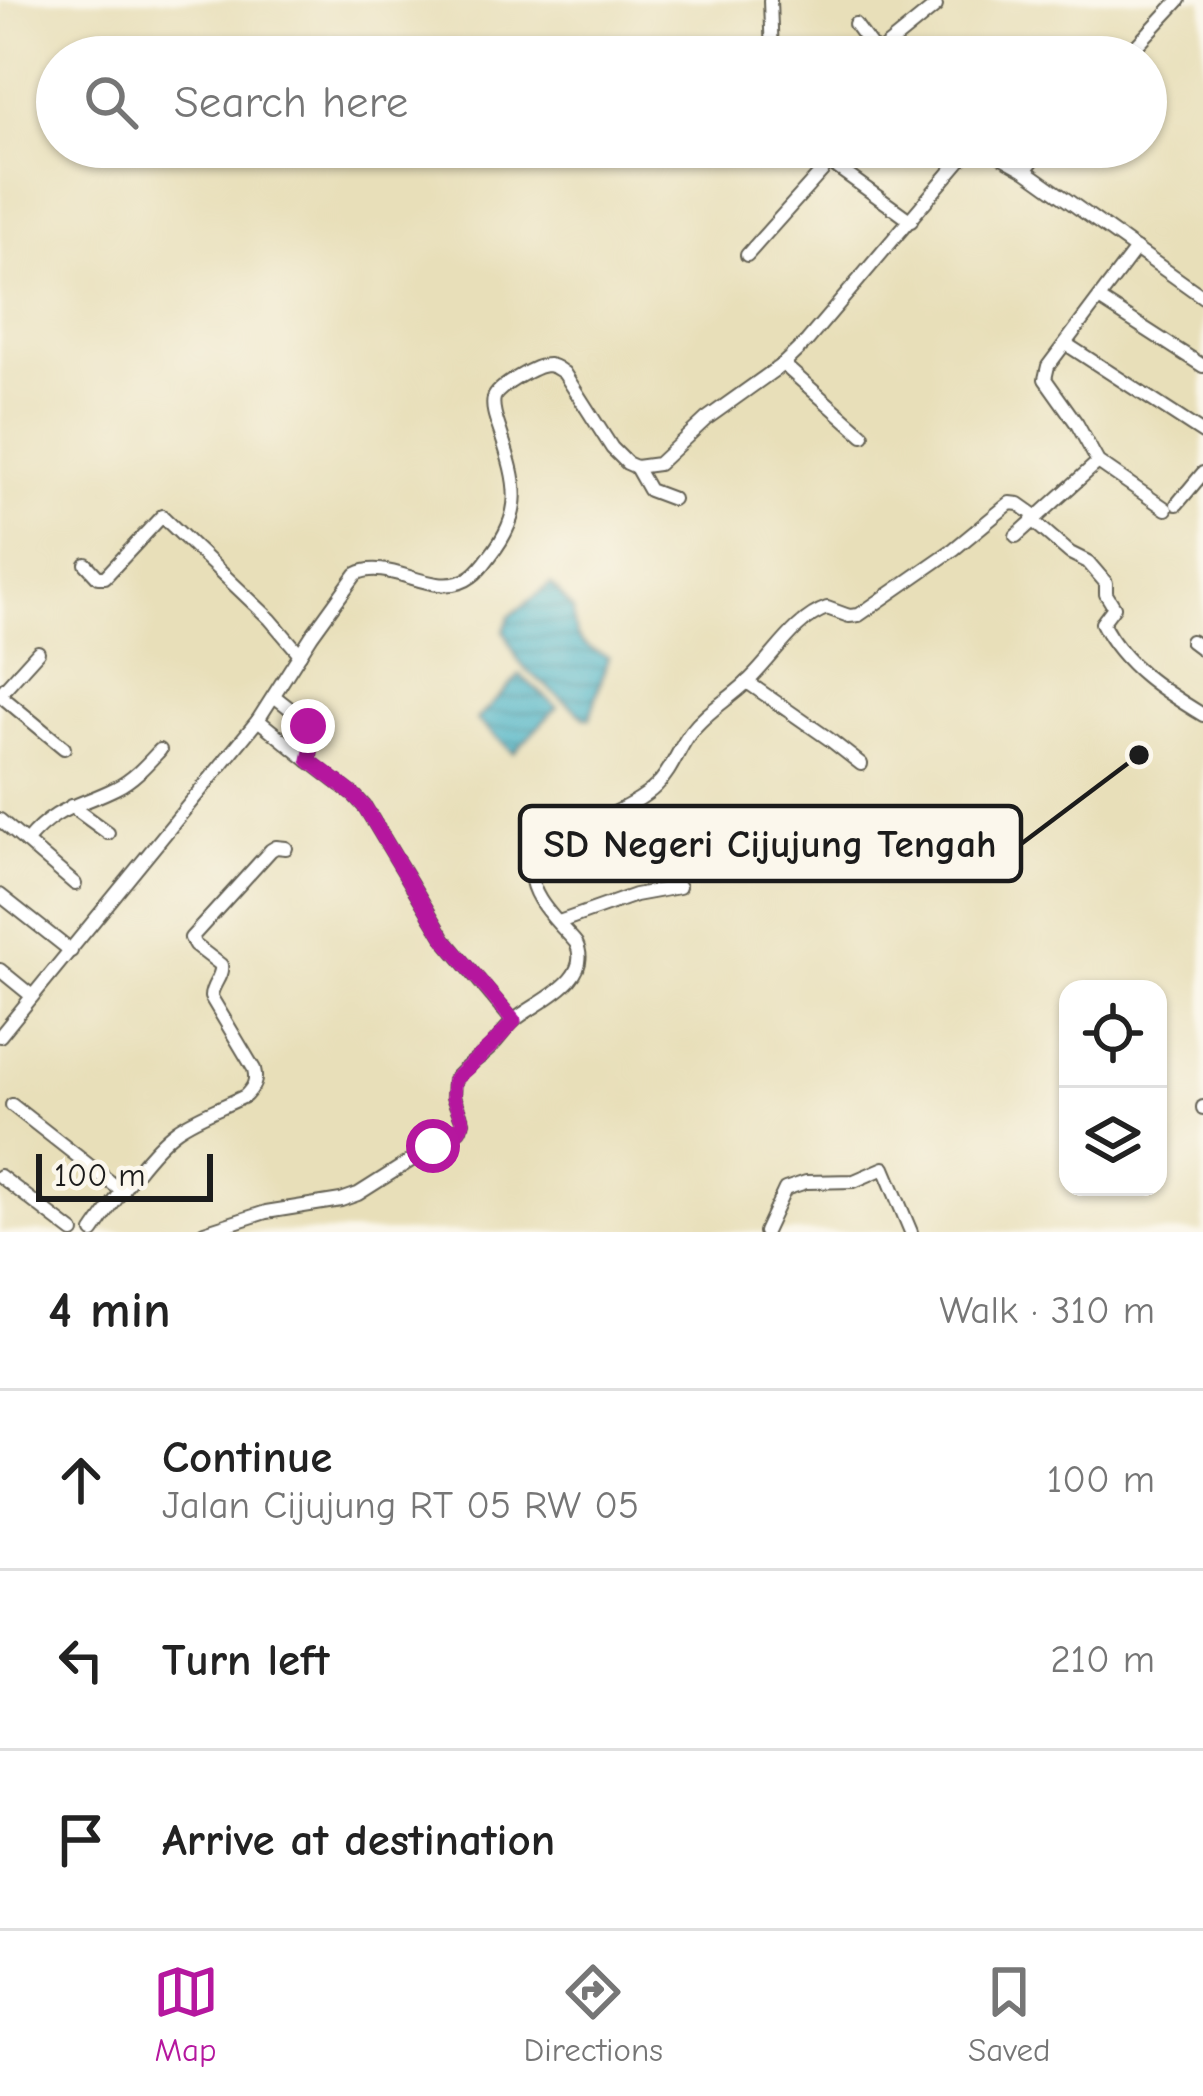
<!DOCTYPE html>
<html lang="en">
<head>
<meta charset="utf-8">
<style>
	body { margin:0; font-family:"Comic Neue",sans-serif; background:#f2f2f2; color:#222 }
	.controls { position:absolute; right:36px; bottom:36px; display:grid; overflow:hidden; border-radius:24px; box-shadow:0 3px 9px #0004 }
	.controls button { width:108px; height:108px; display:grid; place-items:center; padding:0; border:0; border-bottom:3px solid #e0e0e0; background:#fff; color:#222; font:60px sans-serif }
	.scale { position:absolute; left:36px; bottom:30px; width:177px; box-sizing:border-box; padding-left:12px; border:6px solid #1c1c1c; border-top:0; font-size:33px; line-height:42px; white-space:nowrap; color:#1c1c1c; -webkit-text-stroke:9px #fbf7ec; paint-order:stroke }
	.stop { position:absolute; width:36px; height:36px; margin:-27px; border:9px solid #b5179e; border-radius:50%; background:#fff }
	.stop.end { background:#b5179e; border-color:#fff; box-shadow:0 3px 12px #0008 }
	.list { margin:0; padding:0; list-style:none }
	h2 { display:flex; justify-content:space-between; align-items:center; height:156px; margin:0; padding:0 48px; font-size:51px }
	h2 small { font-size:39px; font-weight:400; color:#767676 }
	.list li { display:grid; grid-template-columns:78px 1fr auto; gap:36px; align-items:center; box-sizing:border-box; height:180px; padding:0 48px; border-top:3px solid #e0e0e0 }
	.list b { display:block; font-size:45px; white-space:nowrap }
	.list p { margin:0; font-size:39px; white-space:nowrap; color:#767676 }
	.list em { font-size:39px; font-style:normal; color:#767676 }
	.icon { flex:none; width:66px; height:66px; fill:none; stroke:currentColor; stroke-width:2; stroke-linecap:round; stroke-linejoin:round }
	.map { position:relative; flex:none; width:1203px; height:1232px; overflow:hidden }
	.search { position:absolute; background:#fff; box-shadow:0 3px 9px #0004; left:36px; right:36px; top:36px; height:132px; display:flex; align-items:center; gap:30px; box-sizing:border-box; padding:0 42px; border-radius:66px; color:#767676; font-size:45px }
	.sheet { height:696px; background:#fff }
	nav { display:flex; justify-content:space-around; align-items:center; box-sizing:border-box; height:168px; border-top:3px solid #e0e0e0; background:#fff; font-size:33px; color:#767676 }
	nav a { display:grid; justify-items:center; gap:6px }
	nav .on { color:#b5179e }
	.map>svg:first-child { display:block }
	.water { fill:url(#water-rules); stroke:#306670; stroke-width:3 }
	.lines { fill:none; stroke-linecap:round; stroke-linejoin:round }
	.minor-casing { stroke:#636053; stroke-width:16 }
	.minor { stroke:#fff; stroke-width:12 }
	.route { stroke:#b5179e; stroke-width:15 }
	.leader { fill:none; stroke:#1c1c1c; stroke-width:4.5 }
	.callout-dot { fill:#1c1c1c; stroke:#fbf7ec; stroke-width:4.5 }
	.callout { fill:#fbf7ec; stroke:#1c1c1c; stroke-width:4.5 }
	.callout-label { font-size:39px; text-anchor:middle; font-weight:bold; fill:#1c1c1c }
</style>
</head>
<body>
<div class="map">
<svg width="1203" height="1232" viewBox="0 0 1203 1232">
	<defs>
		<pattern id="water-rules" width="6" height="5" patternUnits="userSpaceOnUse" patternTransform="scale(3)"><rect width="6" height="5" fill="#45b0c3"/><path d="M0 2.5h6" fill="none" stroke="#398e9e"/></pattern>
	</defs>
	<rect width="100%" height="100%" fill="#fbf7ec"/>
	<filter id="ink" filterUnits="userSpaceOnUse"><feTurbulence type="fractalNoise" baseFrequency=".00833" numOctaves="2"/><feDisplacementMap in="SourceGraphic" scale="24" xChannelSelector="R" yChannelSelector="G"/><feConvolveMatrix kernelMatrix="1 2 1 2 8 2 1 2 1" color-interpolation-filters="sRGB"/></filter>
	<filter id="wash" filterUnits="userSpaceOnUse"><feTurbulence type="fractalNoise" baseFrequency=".004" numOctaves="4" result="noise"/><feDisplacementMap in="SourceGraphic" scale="48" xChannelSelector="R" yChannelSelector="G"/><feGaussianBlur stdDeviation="2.7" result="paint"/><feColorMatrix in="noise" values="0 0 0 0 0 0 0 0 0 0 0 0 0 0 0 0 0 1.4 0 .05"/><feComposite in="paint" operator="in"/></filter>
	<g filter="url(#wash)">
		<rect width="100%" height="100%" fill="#e8dfb9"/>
		<!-- water -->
		<g class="water">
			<path d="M551,584L573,610C573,642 581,644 608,657L590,718H586L526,670L518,660L504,630L510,616Z"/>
			<path d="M520,675L557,707L514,753L477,720Z"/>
		</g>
	</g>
	<g filter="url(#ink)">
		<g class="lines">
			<defs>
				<g id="minor">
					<path d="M770,0L772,57"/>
					<path d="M855,24L879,57"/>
					<path d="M877,54L936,6"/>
					<path d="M937,57H950"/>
					<path d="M1126,57L1179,0"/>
					<path d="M809,147L911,221"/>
					<path d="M984,147L1025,170L1044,147"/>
					<path d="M1025,170L1203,297"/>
					<path d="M1136,249L1048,366L1045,379L1077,424L1098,462L1166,509"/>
					<path d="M747,255L830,162"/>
					<path d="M1099,299L1203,366"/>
					<path d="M1066,344L1203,433"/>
					<path d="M783,364L863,435"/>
					<path d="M636,467L649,490L673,499"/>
					<path d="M1177,504L1203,473"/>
					<path d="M1032,520L1070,553L1088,562L1106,583V594L1114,607L1102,623C1124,666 1162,690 1203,715"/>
					<path d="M1016,536L1098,462"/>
					<path d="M86,564L98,577H105L162,516L270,619L300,654"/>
					<path d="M1191,641L1203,650"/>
					<path d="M747,682L829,739L861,764"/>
					<path d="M0,694L38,652"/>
					<path d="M0,695L64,748"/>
					<path d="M274,696C299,716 317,725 309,761L355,796L365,807L445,940L513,1021"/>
					<path d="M258,720L309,761"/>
					<path d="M71,806L108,833"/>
					<path d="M0,820L26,842C56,806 78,807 116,788C134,779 147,764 160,750"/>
					<path d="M26,842L75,884"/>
					<path d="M0,895L71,951"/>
					<path d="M559,922L635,895L679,887"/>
					<path d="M0,970L32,996"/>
					<path d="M0,1036L258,720L312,635L356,574C391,556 436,603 472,576C479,571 485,563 490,556C525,512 517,484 501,434C498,424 491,409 494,398C497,387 536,365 548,365C556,366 558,369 564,373L612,448L627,463L636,467L658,464L706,419L783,364L807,341L968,151L975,147"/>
					<path d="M12,1105L123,1192"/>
					<path d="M1203,1108V1107"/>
					<path d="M0,1176L73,1232"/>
					<path d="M93,1232C114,1202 148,1151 177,1130C197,1116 223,1107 245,1096C254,1087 257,1081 254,1069L211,997C211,985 223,977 221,965L195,945L191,938L271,850L276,847L286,848"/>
					<path d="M204,1232L266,1212L341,1200L358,1194L459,1130L463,1122L453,1097L454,1080C464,1067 479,1059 490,1048C499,1039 506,1027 516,1019C538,1001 594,980 576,943C561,925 523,892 533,866C543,840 631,812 656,786C672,771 678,749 691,732C706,712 728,700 746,683C772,660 794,619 827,608L849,616L859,615L954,549L1010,503L1019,504L1036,516"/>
					<path d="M765,1232L785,1189L806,1182L854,1181L884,1168L911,1232"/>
				</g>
			</defs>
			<!-- minor casing -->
			<use href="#minor" class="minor-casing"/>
			<!-- minor -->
			<use href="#minor" class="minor"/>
		</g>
	</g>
	<g class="lines" filter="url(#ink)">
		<!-- route -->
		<path class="route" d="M308,726L312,747L309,760L355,796L365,807L445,940L514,1021L491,1046L454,1080L453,1097L463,1122L459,1130L433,1146"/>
	</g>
	<!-- callouts -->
	<path class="leader" d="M1139 755L1021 844"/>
	<circle class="callout-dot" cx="1139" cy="755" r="12"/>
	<rect class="callout" x="520" y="806" width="501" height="75" rx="12"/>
	<g class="callout-label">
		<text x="770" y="857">SD Negeri Cijujung Tengah</text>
	</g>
</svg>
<div class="controls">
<button><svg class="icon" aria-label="locate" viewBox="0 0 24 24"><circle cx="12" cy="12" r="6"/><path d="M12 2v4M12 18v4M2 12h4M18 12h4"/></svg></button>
<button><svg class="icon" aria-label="layers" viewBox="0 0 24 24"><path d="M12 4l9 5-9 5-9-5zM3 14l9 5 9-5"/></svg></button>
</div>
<div class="scale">100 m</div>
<div class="stop" style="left:433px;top:1146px"></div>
<div class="stop end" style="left:308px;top:726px"></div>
<div class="search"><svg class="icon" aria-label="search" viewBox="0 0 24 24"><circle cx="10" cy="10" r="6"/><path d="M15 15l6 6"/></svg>Search here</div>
</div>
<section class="sheet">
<h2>4 min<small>Walk · 310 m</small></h2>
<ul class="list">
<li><svg class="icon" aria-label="ahead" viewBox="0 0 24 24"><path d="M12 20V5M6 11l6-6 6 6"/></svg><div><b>Continue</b><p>Jalan Cijujung RT 05 RW 05</p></div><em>100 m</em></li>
<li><svg class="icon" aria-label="left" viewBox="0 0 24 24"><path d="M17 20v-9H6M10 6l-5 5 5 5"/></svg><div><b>Turn left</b></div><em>210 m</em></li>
<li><svg class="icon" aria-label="arrive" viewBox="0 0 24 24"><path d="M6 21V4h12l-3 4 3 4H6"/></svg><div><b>Arrive at destination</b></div></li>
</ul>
</section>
<nav>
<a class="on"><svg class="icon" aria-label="map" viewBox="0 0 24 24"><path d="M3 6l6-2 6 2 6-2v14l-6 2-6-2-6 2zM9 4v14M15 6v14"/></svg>Map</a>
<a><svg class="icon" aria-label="directions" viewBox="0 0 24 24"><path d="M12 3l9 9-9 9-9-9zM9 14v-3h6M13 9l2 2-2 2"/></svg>Directions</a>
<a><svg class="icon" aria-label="saved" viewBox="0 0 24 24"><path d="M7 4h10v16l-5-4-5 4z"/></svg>Saved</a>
</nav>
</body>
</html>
